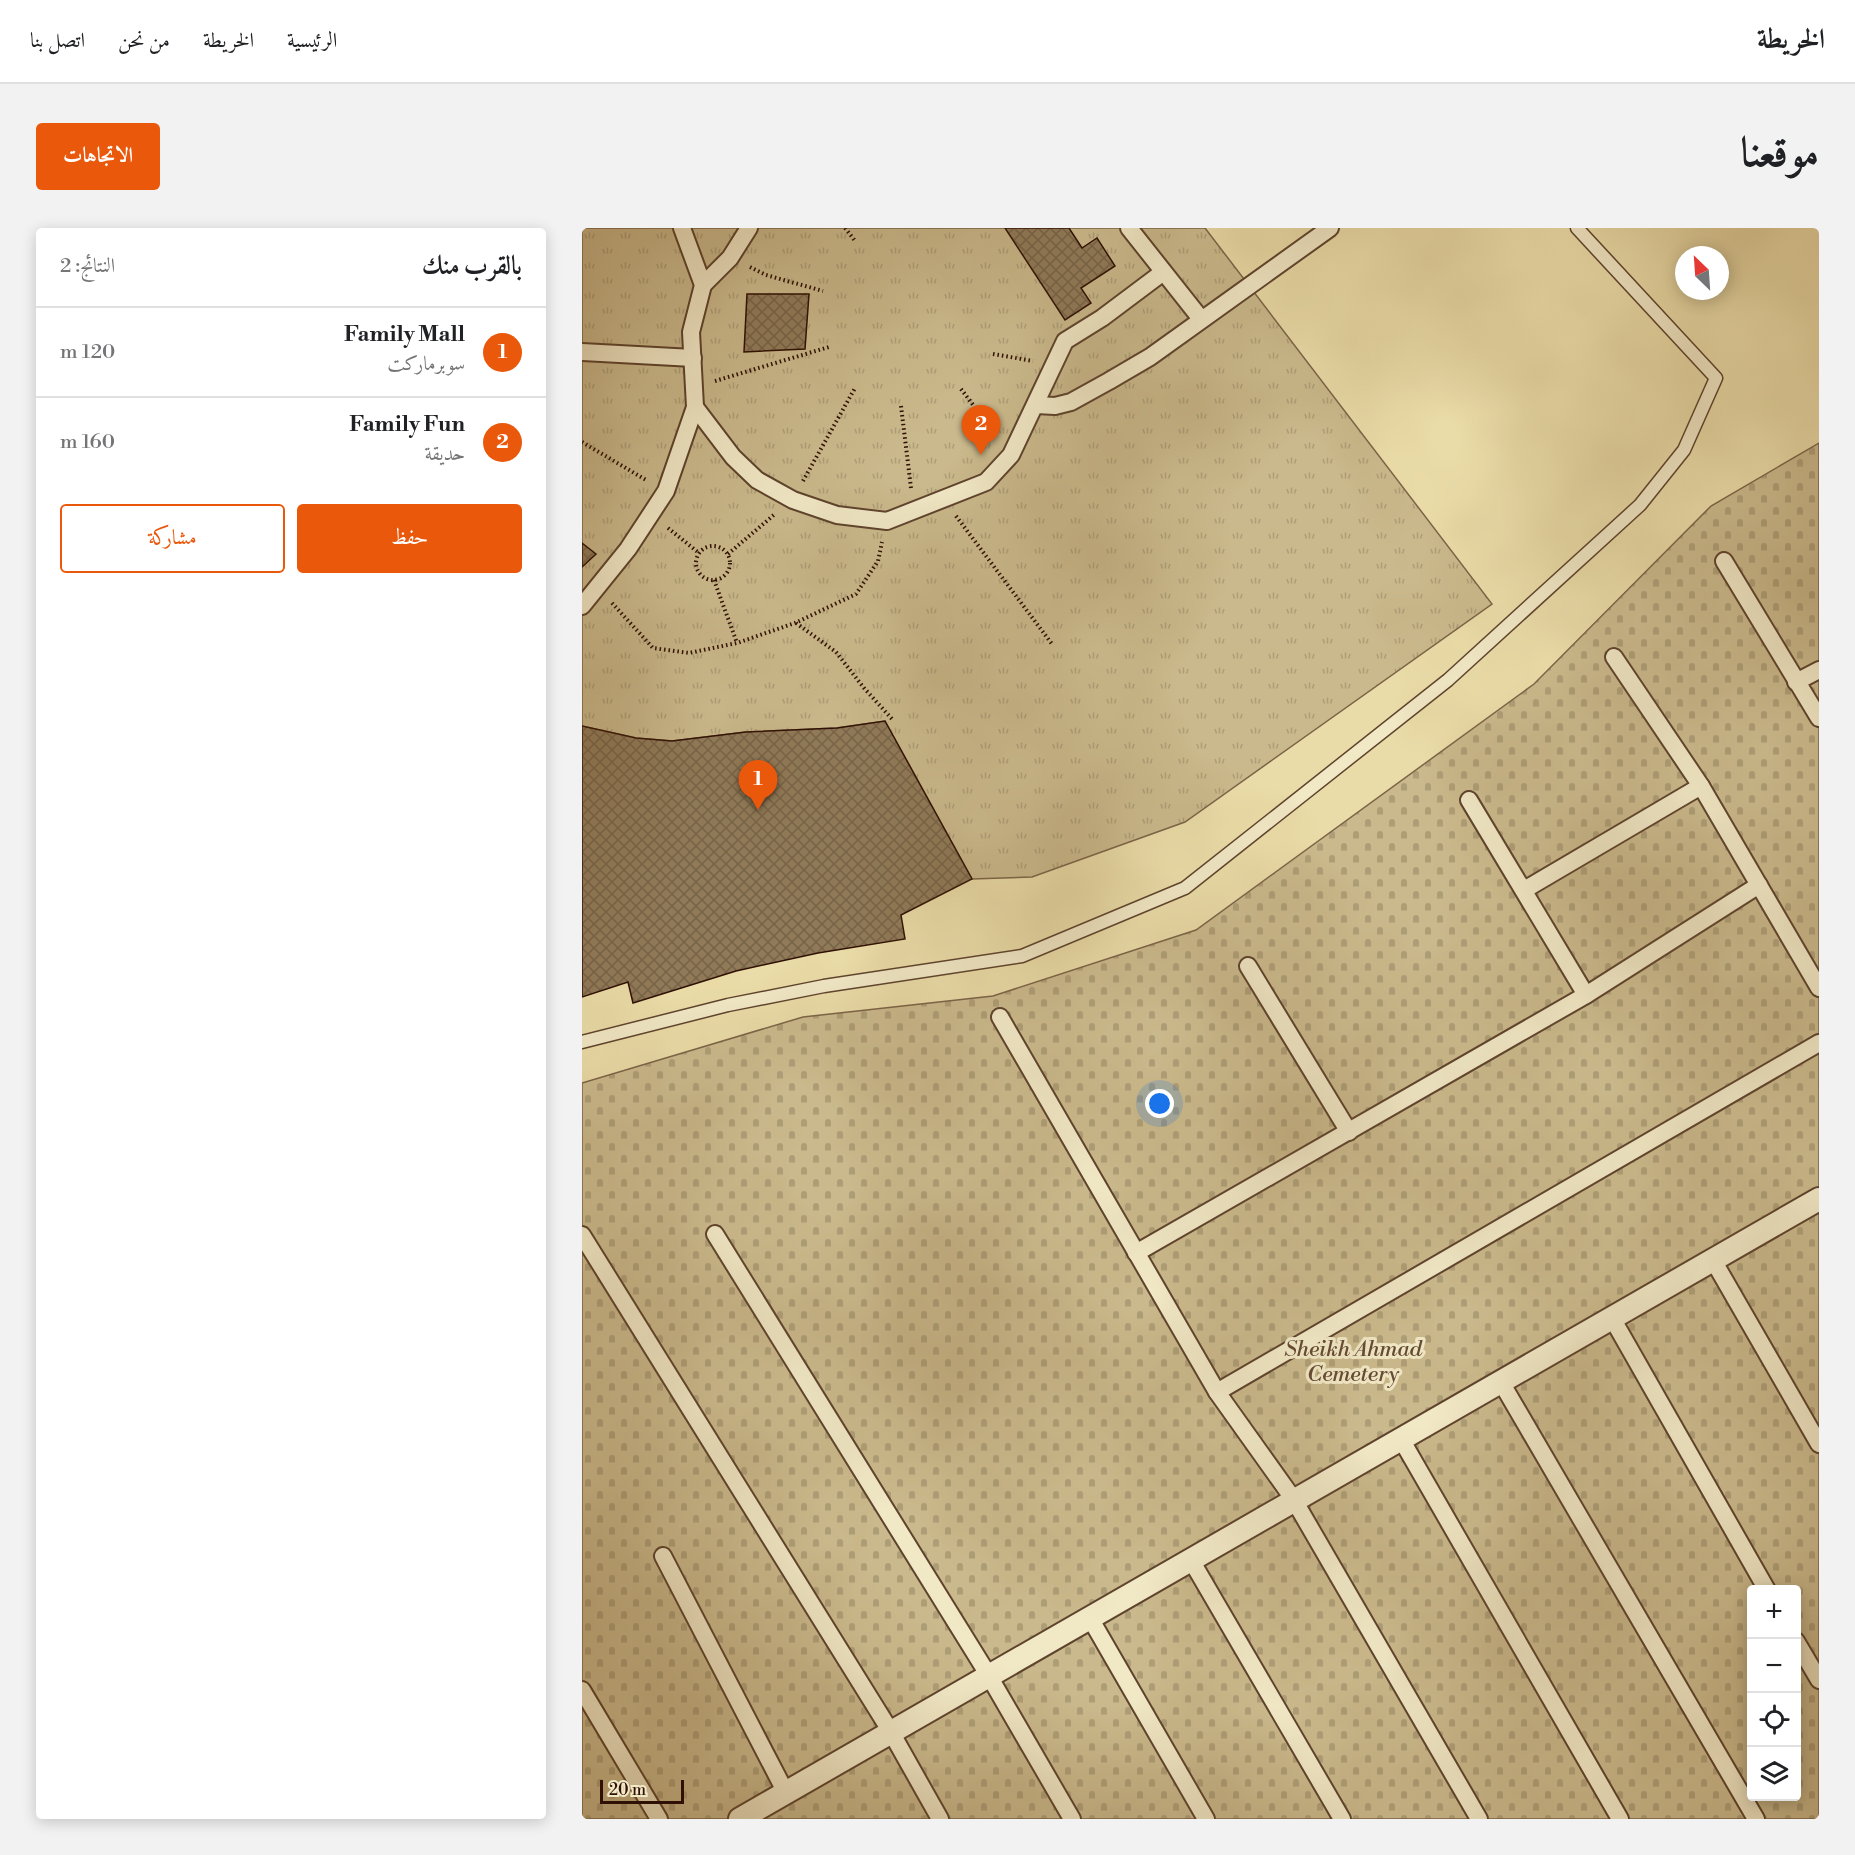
<!DOCTYPE html>
<html lang="ar">
<head>
<meta charset="utf-8">
<style>
	body { margin:0; font-family:"Libre Bodoni",Amiri,serif; background:#f2f2f2; color:#202124; direction:rtl }
	.controls { position:absolute; right:18px; bottom:18px; display:grid; overflow:hidden; border-radius:6px; box-shadow:0 3px 15px #0003 }
	.controls button { width:54px; height:54px; display:grid; place-items:center; padding:0; border:0; border-bottom:2px solid #e0e0e0; background:#fff; color:#202124; font:30px sans-serif }
	.compass { position:absolute; left:1093px; top:18px; width:54px; height:54px; border-radius:50%; background:#fff; box-shadow:0 3px 15px #0003; rotate:335deg }
	.scale { position:absolute; left:18px; bottom:15px; width:84px; box-sizing:border-box; padding-left:6px; border:3px solid #2f1004; border-top:0; font-size:16px; line-height:21px; white-space:nowrap; color:#2f1004; -webkit-text-stroke:4px #f1e8c6; paint-order:stroke }
	.you { position:absolute; left:578px; top:876px; width:21px; height:21px; margin:-15px; border:4px solid #fff; border-radius:50%; background:#1a73e8; box-shadow:0 0 0 9px #1a73e833 }
	.badge { display:grid; place-items:center; width:39px; height:39px; border-radius:50%; background:#ea580c; color:#fff; font-size:20px; font-weight:700 }
	.pin { position:absolute; translate:-50% -50px; filter:drop-shadow(0 2px 3px #0008) }
	.pin::after { content:''; position:absolute; top:32px; width:21px; height:18px; background:inherit; clip-path:polygon(0 0,100% 0,50% 100%) }
	.list { margin:0; padding:0; list-style:none }
	h2 { display:flex; justify-content:space-between; align-items:center; height:78px; margin:0; padding:0 24px; font-size:26px }
	h2 small { font-size:20px; font-weight:400; color:#757577 }
	.list li { display:grid; grid-template-columns:39px 1fr auto; gap:18px; align-items:center; box-sizing:border-box; height:90px; padding:0 24px; border-top:2px solid #e0e0e0 }
	.list b { display:block; font-size:22px; white-space:nowrap }
	.list p { margin:0; font-size:20px; white-space:nowrap; color:#757577 }
	.list em { font-size:20px; font-style:normal; color:#757577 }
	.actions { display:flex; gap:12px; padding:18px 24px }
	.actions a { flex:1; padding:14px 0; border:2px solid #ea580c; border-radius:6px; text-align:center; font-size:21px; color:#ea580c }
	.actions .main { background:#ea580c; color:#fff }
	.icon { flex:none; width:33px; height:33px; fill:none; stroke:currentColor; stroke-width:2; stroke-linecap:round; stroke-linejoin:round }
	.map { position:relative; flex:none; width:1237px; height:1591px; overflow:hidden; direction:ltr; border-radius:6px }
	header { display:flex; align-items:center; gap:36px; box-sizing:border-box; height:84px; padding:0 30px; background:#fff; border-bottom:2px solid #e0e0e0 }
	header strong { font-size:28px }
	nav { display:flex; gap:33px; margin-inline-start:auto; font-size:21px }
	.intro { display:flex; align-items:center; justify-content:space-between; box-sizing:border-box; height:144px; padding:0 36px }
	h1 { margin:0; font-size:42px }
	.button { padding:15px 27px; border-radius:6px; background:#ea580c; color:#fff; font-size:21px; font-weight:700 }
	main { display:flex; gap:36px; padding:0 36px }
	aside { flex:1; background:#fff; border-radius:6px; box-shadow:0 3px 15px #0003 }
	.map>svg:first-child { display:block }
	.cemetery { fill:url(#cemetery-stones); stroke:#7c6448; stroke-width:1.5; fill-rule:evenodd }
	.park { fill:url(#park-tufts); stroke:#7c6448; stroke-width:1.5 }
	.building { fill:url(#building-cross-hatch); stroke:#2f1004; stroke-width:1.5 }
	.lines { fill:none; stroke-linecap:round; stroke-linejoin:round }
	.service-casing { stroke:#5e432d; stroke-width:15 }
	.pedestrian-casing { stroke:#5e432d; stroke-width:20 }
	.minor-casing { stroke:#5e432d; stroke-width:26 }
	.path { stroke:#2f1004; stroke-width:4; stroke-dasharray:1.5 3; stroke-linecap:butt }
	.service { stroke:#f1e8c6; stroke-width:12 }
	.pedestrian { stroke:#f1e8c6; stroke-width:16 }
	.minor { stroke:#f1e8c6; stroke-width:22 }
	.labels { text-anchor:middle; stroke-width:6; stroke-linejoin:round; paint-order:stroke }
	.park-label { font-size:22px; font-style:italic; fill:#654b34; stroke:#f1e8c6 }
</style>
</head>
<body>
<header>
<strong>الخريطة</strong>
<nav><a>الرئيسية</a><a>الخريطة</a><a>من نحن</a><a>اتصل بنا</a></nav>
</header>
<div class="intro"><h1>موقعنا</h1><a class="button">الاتجاهات</a></div>
<main>
<div class="map">
<svg width="1237" height="1591" viewBox="0 0 1237 1591">
	<defs>
		<pattern id="cemetery-stones" width="16" height="16" patternUnits="userSpaceOnUse" patternTransform="scale(1.5)"><rect width="16" height="16" fill="#cab98c"/><path d="M2 7V4a2 2 0 0 1 4 0v3zM10 15v-3a2 2 0 0 1 4 0v3z" fill="#ae9e77"/></pattern>
		<pattern id="park-tufts" width="24" height="20" patternUnits="userSpaceOnUse" patternTransform="scale(1.5)"><rect width="24" height="20" fill="#cab98c"/><path d="M3 7l-1-3M5 7V3M7 7l1-3M15 17l-1-3M17 17v-4M19 17l1-3" fill="none" stroke="#ae9e77"/></pattern>
		<pattern id="building-cross-hatch" width="8" height="8" patternUnits="userSpaceOnUse" patternTransform="scale(1.5)"><rect width="8" height="8" fill="#907a59"/><path d="M0 0l8 8M0 8l8-8" fill="none" stroke="#766347"/></pattern>
	</defs>
	<rect width="100%" height="100%" fill="#eadca8"/>
	<filter id="stains"><feTurbulence type="fractalNoise" baseFrequency=".00333" numOctaves="4"/><feColorMatrix values="0 0 0 0 .2 0 0 0 0 .09 0 0 0 0 .02 0 0 0 .5 -.17"/></filter>
	<radialGradient id="worn" r=".72"><stop offset=".6" stop-color="#630" stop-opacity="0"/><stop offset="1" stop-color="#630" stop-opacity=".3"/></radialGradient>
	<!-- cemetery -->
	<path class="cemetery" d="M1237,215V1591H0V855L221,789L411,768L614,702L952,456L1129,278ZM1170,1362H1214V1568H1170Z"/>
	<!-- park -->
	<path class="park" d="M0,0H623L910,376L603,594L450,649L390,651L303,493L255,500L164,504L90,513L54,510L0,498Z"/>
	<!-- building -->
	<g class="building">
		<path d="M423,0H487L500,20L515,10L533,38L499,60L509,75L483,92Z"/>
		<path d="M165,66H227L223,121L162,124Z"/>
		<path d="M0,315L14,326L0,339Z"/>
		<path d="M303,493L390,651L319,687L323,711L236,725L154,743L51,775L46,754L0,769V498L54,510L90,513L164,504L255,500Z"/>
	</g>
	<g class="lines">
		<defs>
			<path id="service" d="M0,814L146,777L242,758L440,728L603,660L866,452L1058,277L1102,222L1134,150L995,0"/>
			<g id="pedestrian">
				<path d="M547,0L619,91"/>
				<path d="M121,57L148,30L167,0"/>
				<path d="M0,124L111,130"/>
				<path d="M454,177L473,178L489,174L527,153L568,129L748,0"/>
				<path d="M113,179L151,229L175,252L211,272L255,287L305,293L404,254L429,227L483,113L520,90L580,45"/>
				<path d="M1142,333L1237,490"/>
				<path d="M0,378L46,321L84,263L113,179L109,104L121,57L100,0"/>
				<path d="M1032,429L1119,558L1237,760"/>
				<path d="M1214,454L1237,442"/>
				<path d="M887,572L1004,767"/>
				<path d="M942,662L1119,558"/>
				<path d="M666,738L767,904"/>
				<path d="M418,789L635,1164L712,1272L897,1591"/>
				<path d="M133,1006L407,1448L490,1591"/>
				<path d="M0,1007L309,1504L358,1591"/>
				<path d="M554,1025L1004,767L1177,657"/>
				<path d="M1131,1032L1237,1216"/>
				<path d="M1030,1090L1185,1362"/>
				<path d="M919,1154L1174,1591"/>
				<path d="M635,1164L1237,815"/>
				<path d="M819,1211L1038,1591"/>
				<path d="M81,1328L204,1565"/>
				<path d="M609,1332L760,1591"/>
				<path d="M508,1390L624,1591"/>
				<path d="M1214,1413L1237,1452"/>
				<path d="M0,1462L77,1591"/>
			</g>
			<path id="minor" d="M158,1591L1237,971"/>
		</defs>
		<!-- service casing -->
		<use href="#service" class="service-casing"/>
		<!-- pedestrian casing -->
		<use href="#pedestrian" class="pedestrian-casing"/>
		<!-- minor casing -->
		<use href="#minor" class="minor-casing"/>
		<!-- path -->
		<g class="path">
			<path d="M263,0L274,14"/>
			<path d="M168,39L184,47L241,63"/>
			<path d="M411,126L451,133"/>
			<path d="M133,153L247,119"/>
			<path d="M379,161L414,207"/>
			<path d="M319,178L329,260"/>
			<path d="M0,214L64,252"/>
			<path d="M221,253L273,160"/>
			<path d="M374,288L470,416"/>
			<path d="M86,300L117,325"/>
			<circle cx="131" cy="335" r="17"/>
			<path d="M146,326L193,286"/>
			<path d="M132,352L155,415"/>
			<path d="M30,375L71,420L107,425L155,415L213,395L274,366L296,333L300,314"/>
			<path d="M214,395L254,424L282,460L310,491"/>
		</g>
		<!-- service -->
		<use href="#service" class="service"/>
		<!-- pedestrian -->
		<use href="#pedestrian" class="pedestrian"/>
		<!-- minor -->
		<use href="#minor" class="minor"/>
	</g>
	<g class="labels">
		<!-- park labels -->
		<g class="park-label">
			<text x="771" y="1128">Sheikh Ahmad<tspan x="771" dy="25">Cemetery</tspan></text>
		</g>
	</g>
	<rect width="100%" height="100%" filter="url(#stains)"/>
	<rect width="100%" height="100%" fill="url(#worn)"/>
</svg>
<div class="controls">
<button>+</button>
<button>−</button>
<button><svg class="icon" aria-label="locate" viewBox="0 0 24 24"><circle cx="12" cy="12" r="6"/><path d="M12 2v4M12 18v4M2 12h4M18 12h4"/></svg></button>
<button><svg class="icon" aria-label="layers" viewBox="0 0 24 24"><path d="M12 4l9 5-9 5-9-5zM3 14l9 5 9-5"/></svg></button>
</div>
<svg class="compass" viewBox="-18 -18 36 36"><path d="M0-13l5 13h-10z" fill="#e53935"/><path d="M0 13l5-13h-10z" fill="#757577"/></svg>
<div class="scale">20 m</div>
<div class="you"></div>
<div class="pin badge" style="left:176px;top:582px">1</div>
<div class="pin badge" style="left:399px;top:227px">2</div>
</div>
<aside>
<h2>بالقرب منك<small>النتائج: 2</small></h2>
<ul class="list">
<li><span class="badge">1</span><div><b>Family Mall</b><p>سوبرماركت</p></div><em>120 m</em></li>
<li><span class="badge">2</span><div><b>Family Fun</b><p>حديقة</p></div><em>160 m</em></li>
</ul>
<div class="actions"><a class="main">حفظ</a><a>مشاركة</a></div>
</aside>
</main>
</body>
</html>
